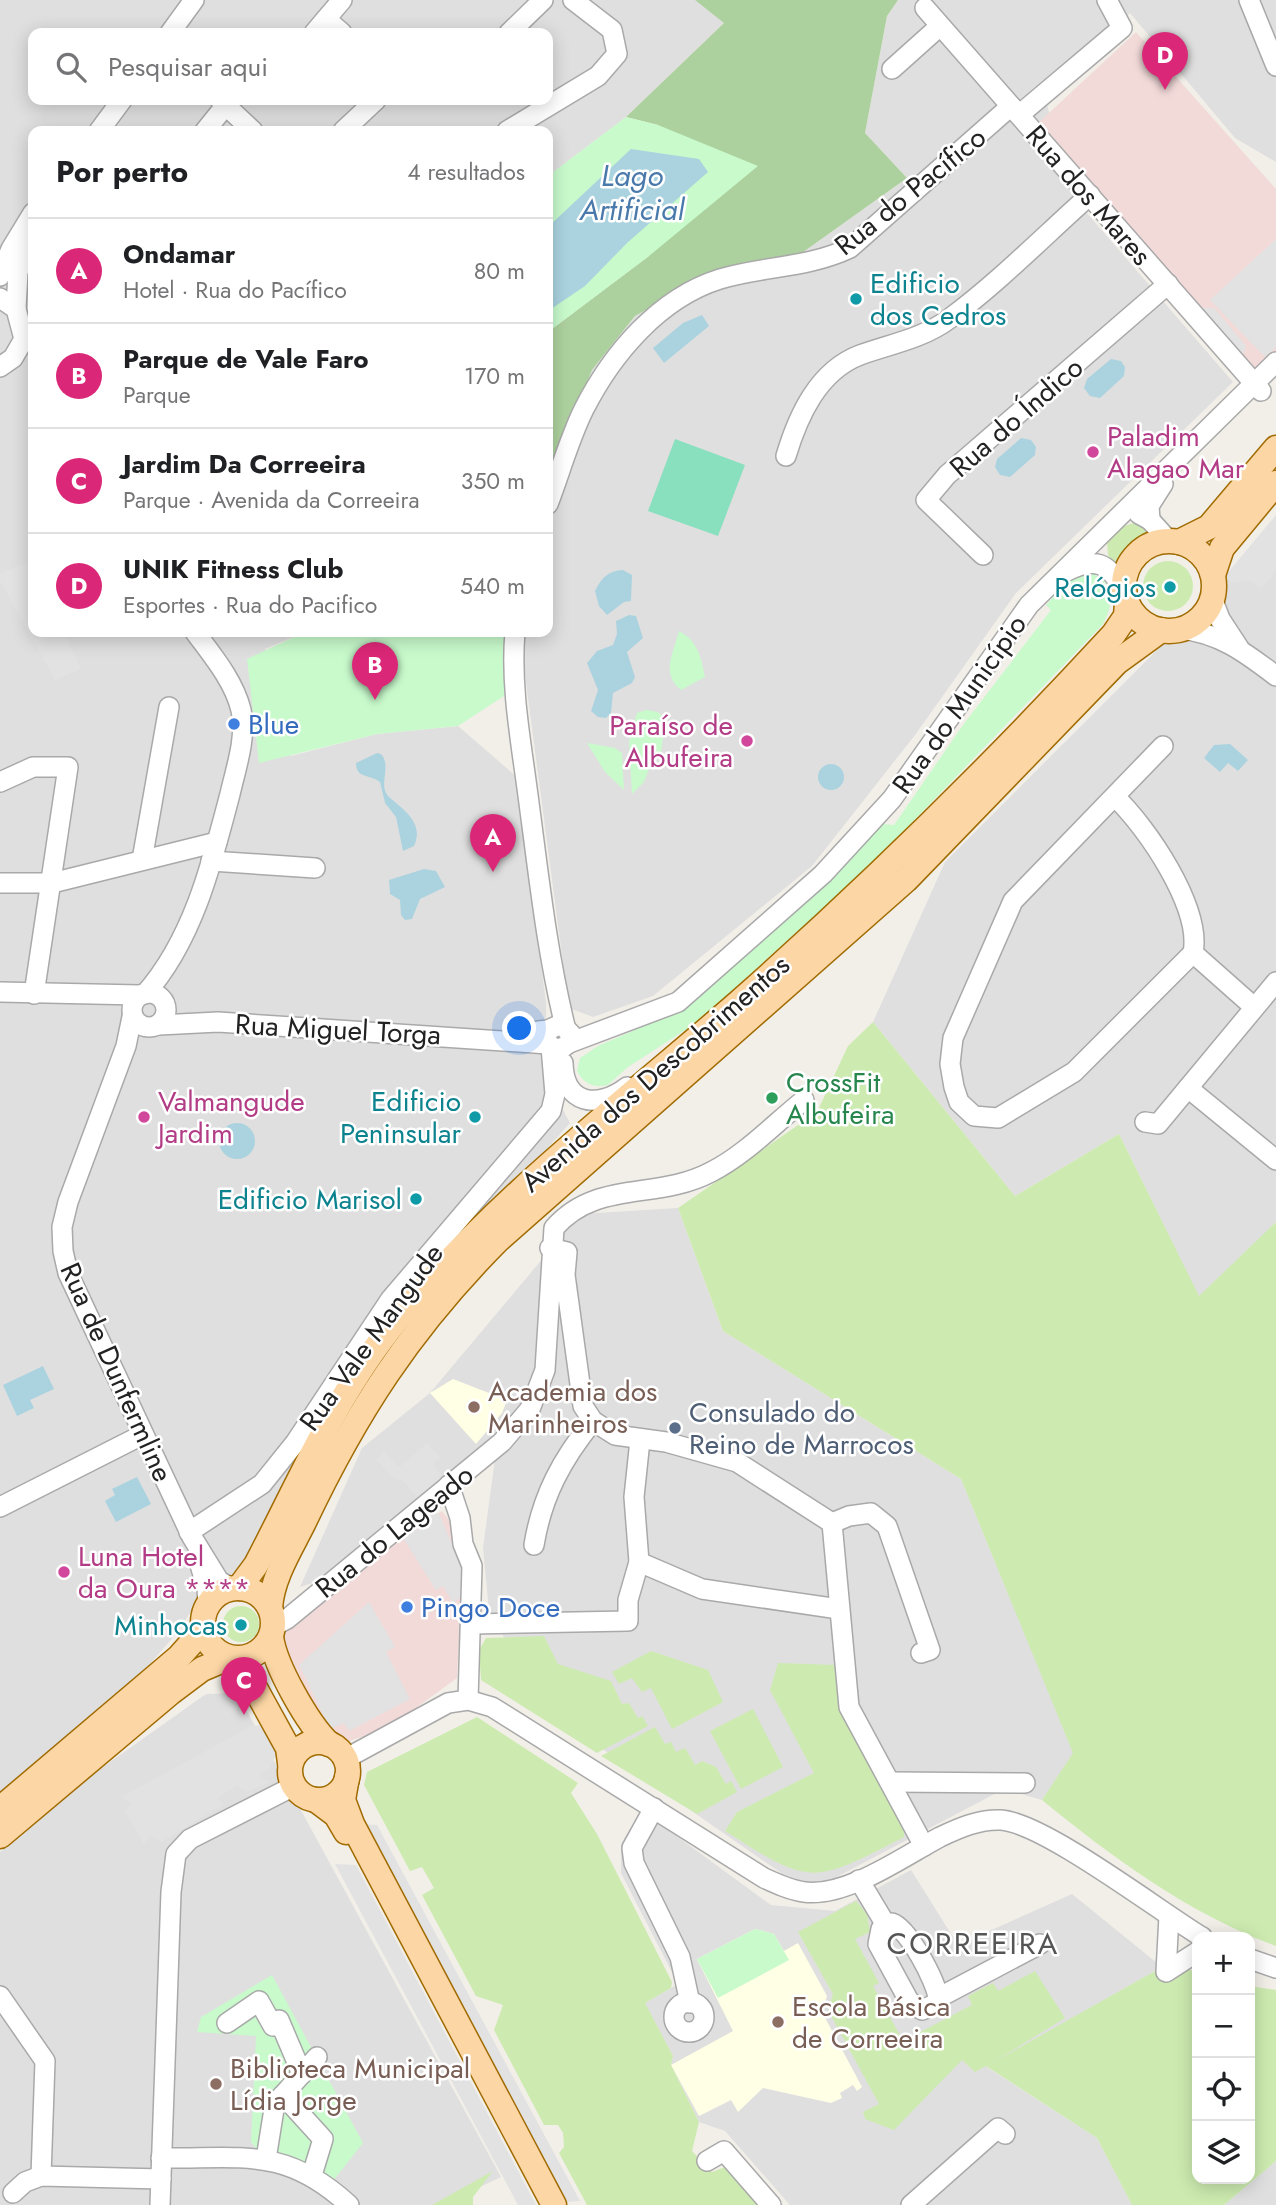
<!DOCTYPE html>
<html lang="pt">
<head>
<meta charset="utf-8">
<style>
	body { margin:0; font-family:Jost,sans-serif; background:#f2f2f2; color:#202124 }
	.controls { position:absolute; right:21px; bottom:21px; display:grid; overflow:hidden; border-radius:14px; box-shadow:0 4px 18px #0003 }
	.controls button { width:63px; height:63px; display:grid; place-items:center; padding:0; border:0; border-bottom:2px solid #e0e0e0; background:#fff; color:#202124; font:35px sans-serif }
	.you { position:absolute; left:520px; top:1029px; width:24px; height:24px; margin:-18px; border:5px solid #fff; border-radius:50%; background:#1a73e8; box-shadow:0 0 0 10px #1a73e833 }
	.badge { display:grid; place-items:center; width:46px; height:46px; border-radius:50%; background:#db2777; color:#fff; font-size:23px; font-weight:700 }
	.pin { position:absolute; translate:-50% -58px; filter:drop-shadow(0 2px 4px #0008) }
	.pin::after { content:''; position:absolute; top:37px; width:24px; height:21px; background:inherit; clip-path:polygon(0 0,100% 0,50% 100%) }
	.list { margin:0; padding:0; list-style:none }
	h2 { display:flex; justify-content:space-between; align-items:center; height:91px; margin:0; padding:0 28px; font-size:30px }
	h2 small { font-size:23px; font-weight:400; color:#757577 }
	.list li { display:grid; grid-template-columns:46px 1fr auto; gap:21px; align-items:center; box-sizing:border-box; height:105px; padding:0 28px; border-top:2px solid #e0e0e0 }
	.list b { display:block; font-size:26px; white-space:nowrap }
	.list p { margin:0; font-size:23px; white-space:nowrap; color:#757577 }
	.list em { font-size:23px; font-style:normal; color:#757577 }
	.icon { flex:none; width:38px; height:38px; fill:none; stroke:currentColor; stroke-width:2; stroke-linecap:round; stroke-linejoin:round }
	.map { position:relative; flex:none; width:1276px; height:2205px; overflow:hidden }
	.search { position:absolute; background:#fff; box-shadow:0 4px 18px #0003; left:28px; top:28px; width:525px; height:77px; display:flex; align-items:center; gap:18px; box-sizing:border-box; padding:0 24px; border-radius:14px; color:#757577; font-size:26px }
	.panel { position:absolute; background:#fff; box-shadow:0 4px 18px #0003; left:28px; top:126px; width:525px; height:511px; border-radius:14px }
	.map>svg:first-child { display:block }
	.residential { fill:#e0dfdf; fill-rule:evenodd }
	.commercial { fill:#f2dad9 }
	.education { fill:#ffffe5 }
	.grass { fill:#cdebb0 }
	.forest { fill:#add19e }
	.park { fill:#c8facc }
	.pitch { fill:#88e0be }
	.parking { fill:#e2e2e2 }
	.water { fill:#aad3df }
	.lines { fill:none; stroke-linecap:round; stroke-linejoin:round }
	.minor-casing { stroke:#a9a9a9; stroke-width:22 }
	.major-casing { stroke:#a06b00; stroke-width:27 }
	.minor { stroke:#fff; stroke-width:19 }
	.major { stroke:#fcd6a4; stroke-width:24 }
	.culture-dot { fill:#0f9aa8; stroke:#fff; stroke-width:2.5 }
	.hotel-dot { fill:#d1479c; stroke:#fff; stroke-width:2.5 }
	.shop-dot { fill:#3f7fe0; stroke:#fff; stroke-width:2.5 }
	.leisure-dot { fill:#2e9e5b; stroke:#fff; stroke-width:2.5 }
	.education-dot { fill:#8d6e63; stroke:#fff; stroke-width:2.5 }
	.service-dot { fill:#5c6f8a; stroke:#fff; stroke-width:2.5 }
	.labels { text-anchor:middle; stroke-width:5; stroke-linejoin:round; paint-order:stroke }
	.street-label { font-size:28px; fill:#222; stroke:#fff }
	.culture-label { font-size:28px; fill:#0d838f; stroke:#fff; text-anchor:end }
	.hotel-label { font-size:28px; fill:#b23c85; stroke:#fff; text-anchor:start }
	.shop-label { font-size:28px; fill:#366cbe; stroke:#fff; text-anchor:start }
	.leisure-label { font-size:28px; fill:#27864d; stroke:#fff; text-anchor:start }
	.education-label { font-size:28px; fill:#785e54; stroke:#fff; text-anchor:start }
	.service-label { font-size:28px; fill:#4e5e75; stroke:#fff; text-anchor:start }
	.water-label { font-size:30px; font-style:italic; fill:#4a7aab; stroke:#fff }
	.neighbourhood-label { font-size:30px; letter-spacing:2px; fill:#555; stroke:#fff }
</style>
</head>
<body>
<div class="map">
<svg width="1276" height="2205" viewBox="0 0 1276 2205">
	<rect width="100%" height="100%" fill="#f2efe9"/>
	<!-- residential -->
	<g class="residential">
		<path d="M0,0H695L725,22L626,117L548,176V131H33V632H305L265,649L291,756L377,734L458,726L517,777L546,1003V1078L570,1123L364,1353L236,1575L202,1594L177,1633L114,1705L0,1794ZM33,33H548V100H33Z"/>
		<path d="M898,0H1276V162L1235,138L1130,13L1045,98L1073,197L1233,382L1016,593L915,735L812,866L653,996L593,1017L569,1008L523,660L520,632H548V479L592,370L635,316L722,268L792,260L907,178L865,133L887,16Z"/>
		<path d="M1276,525V1222L1199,1297L1119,1134L1015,1196L873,1022L945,862L1254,553Z"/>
		<path d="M678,1208L723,1331L961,1479L1074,1753L1042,1800L1004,1789L827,1882L806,1883L781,1873L545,1709L489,1611L483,1548L495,1459L470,1477L423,1521L325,1579L300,1587L362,1448L430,1393L580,1214Z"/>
		<path d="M237,1693L501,2177L442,2205H0V1852L96,1772L206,1694Z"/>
		<path d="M641,1810L771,1905L835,1911L911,1870L958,1945L1072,1894L1162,1967L987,2067L1097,2138L1132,2205H790L725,2131L699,2122L671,2065L673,2056L644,2003L678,1984L621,1873V1844Z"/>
		<path d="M1276,2161V2205H1224Z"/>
	</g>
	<!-- commercial -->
	<g class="commercial">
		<path d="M1136,32L1276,189V359L1259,374L1037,124Z"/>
		<path d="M442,1511L453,1525L463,1563L457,1678L402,1718L365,1736L349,1741L325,1731L283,1646L285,1630L395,1541Z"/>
	</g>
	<!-- education -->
	<g class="education">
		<path d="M453,1379L507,1400L502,1413L476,1444L430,1393Z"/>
		<path d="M755,1929L774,1934L784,1951L798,1943L827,1996L822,2012L862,2087L857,2091L853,2085L840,2093L842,2098L831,2103L763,2088L738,2112L731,2100L699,2116L671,2065L733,2031L697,1959Z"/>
	</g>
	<!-- grass -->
	<g class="grass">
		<path d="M1137,522L1156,535C1137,543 1125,552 1121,573L1108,555L1107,542L1124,526Z"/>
		<circle cx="1168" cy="586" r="25"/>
		<path d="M873,1022L1015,1196L1119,1134L1199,1296L1276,1222V1946C1189,1914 1113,1858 1042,1800L1073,1753L961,1479L723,1331L678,1208L817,1112L848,1046Z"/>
		<circle cx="241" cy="1624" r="18"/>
		<path d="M544,1636L558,1664L611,1681L622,1704L629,1703L638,1718L642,1716L648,1726L597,1753L481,1680L479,1650L486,1638Z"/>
		<path d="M651,1651L708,1670L723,1702L672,1729L651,1688L642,1692L632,1678L619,1684L612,1672Z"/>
		<path d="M778,1663L836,1665L904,1828V1837C813,1884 812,1887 725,1831L737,1812L814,1773L770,1690Z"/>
		<path d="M753,1709L783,1767L741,1789L710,1731Z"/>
		<path d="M477,1717L578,1783L571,1793L597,1834L672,1982L671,1988L645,2003L673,2056L671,2065L699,2122L692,2151L712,2172L728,2166L761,2205H587L559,2153L564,2147L563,2133L558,2125H544L494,2030L503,2005L476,1996L422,1895L434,1888L422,1867L410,1871L364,1785L367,1772Z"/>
		<path d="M655,1727L665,1744L671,1742L676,1752L685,1748L695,1765L702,1761L716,1767L726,1784L731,1781L737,1792L697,1814L601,1756Z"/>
		<path d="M856,1901L867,1914L870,1932L855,1939L879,1983L873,1986L903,2041L972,2005L968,1996L993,1983L998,1991L1035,1971L1065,2018L992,2063L1162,1967L1197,1971V2179H1250V1986L1276,1990V2161L1224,2205H1132L1097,2138L986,2066L975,2072L962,2060L894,2130L865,2119L863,2112L879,2104L828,2010L833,1994L798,1932Z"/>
		<path d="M493,2171L473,2197V2205H432Z"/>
	</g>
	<!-- forest -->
	<path class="forest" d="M695,0H898L887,16L865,133L907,178L792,260L722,268L635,316L592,370L548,479V332L649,256L658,125L626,117L724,23Z"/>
	<!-- park -->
	<g class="park">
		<path d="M626,117L658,125L758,166L649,256L548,332V360V176Z"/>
		<path d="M1094,574C1116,585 1113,606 1103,624L875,861L696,1023L628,1067L608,1085C593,1088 584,1084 577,1071L580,1058L598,1046L681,1010L881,824L894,825L963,725L1051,610L1046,605L1069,579Z"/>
		<path d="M679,631C698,641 701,657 705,677L681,690C660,673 674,652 679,631Z"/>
		<path d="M305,632H506L504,696L458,726L377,734L259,763L247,659Z"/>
		<path d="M646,710L658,712L665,719L661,754L654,756L644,782L632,794L629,742L637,713Z"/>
		<path d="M587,743L615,748L622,753L624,790L605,772Z"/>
		<path d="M755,1929L774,1934L789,1960L718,1998L697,1959Z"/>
		<path d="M272,1975L363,2143L329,2186L266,2159L251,2142L256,2036L197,2032L201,2017Z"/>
	</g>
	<!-- pitch -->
	<path class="pitch" d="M675,439L745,465L718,536L648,511Z"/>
	<!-- parking -->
	<g class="parking">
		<path d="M1276,239V347L1265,357L1210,300Z"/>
		<path d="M1199,308H1214L1246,346L1243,355Z"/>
		<path d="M1276,515V572L1261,589L1251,581L1231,583L1225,576Z"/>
		<path d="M31,561L33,632H64L81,669L55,680L0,581V573Z"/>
		<path d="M427,1443L440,1457L433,1465L443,1476L418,1498L403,1481L394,1479L376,1459L384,1452L399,1467Z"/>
		<path d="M434,1511L439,1514L460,1562L464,1580L465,1594L453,1603L443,1586L436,1590L403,1538L427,1523V1515Z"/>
		<path d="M369,1602L395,1647L386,1652L410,1699L349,1731L344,1723L330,1729L299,1665Z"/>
		<path d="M262,1725L277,1752L270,1768L259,1775L270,1782L247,1792L237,1786L217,1798L224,1804L161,1842L151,1835L144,1844L125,1811L132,1804L121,1797L252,1726Z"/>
		<path d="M359,1824L377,1825L580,2201L563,2202Z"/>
		<path d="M335,1864L356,1865L536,2205H518Z"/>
	</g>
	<!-- water -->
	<g class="water">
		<path d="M631,149L699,159L708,172L627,243L585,286L548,311V227Z"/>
		<path d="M702,315L709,326L664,363L653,348L683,323Z"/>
		<path d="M1111,359L1121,361L1125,367L1124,376L1100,398L1090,396L1084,388L1087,379Z"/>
		<path d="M1021,438L1031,440L1036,447L1035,455L1010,477L1000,475L995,467L997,459Z"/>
		<path d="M623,570L632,575L631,601L624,602L607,615L599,606L595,591C602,577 608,571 623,570Z"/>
		<path d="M629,615L636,616L643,638L627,652L635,677L632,683L613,693L611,713L606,718L598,717L591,711L598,690L587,663L597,651L613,645L617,634L616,621Z"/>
		<path d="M1230,744L1248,760L1238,771L1228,763L1220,772L1204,758L1214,745Z"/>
		<path d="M377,753L381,754C392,766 378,785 388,796C402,809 425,822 414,846L403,851L396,817L385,803L380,782C370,774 356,779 356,763Z"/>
		<circle cx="831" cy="777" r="13"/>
		<path d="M424,869L436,871L445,887L420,899L412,919L405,920L401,915L400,900L390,894L389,880Z"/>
		<circle cx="237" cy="1141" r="18"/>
		<path d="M43,1366L54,1389L30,1400L34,1408L17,1416L3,1385Z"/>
		<path d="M137,1477L151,1504L116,1522L105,1501L115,1495L112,1489Z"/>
	</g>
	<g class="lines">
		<defs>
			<g id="minor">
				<path d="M1249,0L1276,66"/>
				<path d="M925,8L1261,391"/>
				<path d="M326,19L342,33"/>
				<path d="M170,33L194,0"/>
				<path d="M314,33L342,0"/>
				<path d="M509,33L543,0"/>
				<path d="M892,69L940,26"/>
				<path d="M220,100L253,131"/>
				<path d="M1019,115L1122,28L1107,0"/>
				<path d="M99,131L122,100"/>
				<path d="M205,131L226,105"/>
				<path d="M343,131L376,100"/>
				<path d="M507,131L598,76L617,54L612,30L573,0"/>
				<path d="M0,276L11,249L33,213"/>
				<path d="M0,298L16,309L24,339L13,358L0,367"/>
				<path d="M16,309L18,272L33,234"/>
				<path d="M786,456C798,416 818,371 860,355C890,344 922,339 949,319C999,282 1044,236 1090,195"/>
				<path d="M548,504C560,473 569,439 584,409C612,354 659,298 720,279C764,266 808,268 850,248L1011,106"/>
				<path d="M1139,514L1150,520L1169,541"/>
				<path d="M1150,520L1149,506L1163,484"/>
				<path d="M983,555L926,500L947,475L1168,284"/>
				<path d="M1065,572C1095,557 1108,561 1124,591"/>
				<path d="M1212,598L1220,619L1239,648"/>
				<path d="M1179,629C1218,632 1246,653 1276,676"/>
				<path d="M515,632C510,688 522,747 529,803C539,878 547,952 565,1026"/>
				<path d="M1163,746L1013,901L953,1038L950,1064L954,1087L959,1102L974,1116L998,1118L1074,1072L1193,953"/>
				<path d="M0,782L33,767H68L34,994"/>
				<path d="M1115,797C1147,827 1202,908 1193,953L1254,1007"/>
				<path d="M142,860L169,707"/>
				<path d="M211,861L315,868"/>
				<path d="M0,883H52L217,842"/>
				<path d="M0,992L139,995"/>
				<circle cx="149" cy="1010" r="17"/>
				<path d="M145,994C193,940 212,863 230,794C236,768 247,736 241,710C234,681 212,655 195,632"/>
				<path d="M132,1017L126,1046L68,1202L62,1227L63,1251L68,1273L192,1537L219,1581L232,1588"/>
				<path d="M159,1025L218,1022L548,1044"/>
				<path d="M520,1033L548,1030L561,1024L571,1034L569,1043L561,1049L551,1047L546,1039L548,1030"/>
				<path d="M569,1043L678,1002L823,874L892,799L1029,605L1276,362"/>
				<path d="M563,1063C564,1104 597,1110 627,1087"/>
				<path d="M1188,1088L1276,1160"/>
				<path d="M1145,1122L1158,1124L1276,982"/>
				<path d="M550,1248L567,1252L565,1275L583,1406L593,1421L615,1435L666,1442L737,1462L832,1523L849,1707L924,1846"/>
				<path d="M449,1485L460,1518L463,1544L472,1566L468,1700"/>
				<path d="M0,1507L142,1435"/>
				<path d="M832,1523L849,1516L871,1513L887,1526L930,1650L921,1653"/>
				<path d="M189,1532L262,1484L295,1443L390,1300L551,1111L555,1094L551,1047"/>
				<path d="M534,1545C542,1496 562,1459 593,1421"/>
				<path d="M639,1562L702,1589L839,1609"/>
				<path d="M200,1565L207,1588L208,1605"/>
				<path d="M472,1624L628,1621V1600L639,1562L634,1497L640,1440"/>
				<path d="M274,1626L287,1619L502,1442L530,1409L545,1370L554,1228C597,1179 656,1201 711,1172C745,1155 775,1123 804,1100"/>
				<path d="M345,1759L448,1703L468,1700L492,1707L764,1878C777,1884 790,1890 804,1892C846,1898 904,1856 940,1837C959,1828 979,1819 1001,1820C1044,1823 1159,1911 1202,1937"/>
				<path d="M891,1782L1025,1783"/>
				<path d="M654,1808L632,1848L634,1863L680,1957L690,2003"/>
				<path d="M859,1880L886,1925"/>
				<path d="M1169,1916L1166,1972L1197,1952"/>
				<path d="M892,1923C908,1928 936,1981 938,1998L935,2004L922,2010L909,2001L878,1944L881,1929Z"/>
				<path d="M1250,1959L1276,1968"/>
				<path d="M0,1996L45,2061L41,2176"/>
				<path d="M938,1998L1040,1944"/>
				<circle cx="689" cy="2017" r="15"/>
				<path d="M227,2023L259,2001L273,2026L279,2020L302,2074"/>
				<path d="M161,2158C242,2159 285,2146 349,2205"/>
				<path d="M266,2159L275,2103L283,2095"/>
				<path d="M707,2161L724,2151L771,2205"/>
				<path d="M312,2175L323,2139L283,2095L317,2057"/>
				<path d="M13,2193L25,2182L41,2176L161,2179"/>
				<path d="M160,2205L171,1892L176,1854L190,1839L294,1786"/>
				<path d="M911,2205L998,2128L1005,2134"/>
			</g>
			<g id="major">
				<circle cx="1169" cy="586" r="45"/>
				<path d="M1179,542L1209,527L1276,448"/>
				<path d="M1213,575L1222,548L1276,483"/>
				<circle cx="238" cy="1623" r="35"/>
				<path d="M239,1588L256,1565C299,1483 337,1393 396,1321C495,1200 621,1105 738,1003C869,887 994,764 1113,635L1126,616L1127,603"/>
				<path d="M270,1608C272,1578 290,1550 303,1524C356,1412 410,1329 497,1241L906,880L1117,662L1161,630"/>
				<path d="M271,1637C275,1666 308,1724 329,1744"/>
				<path d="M239,1659L288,1748L290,1763"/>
				<circle cx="319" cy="1771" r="29"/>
				<path d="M347,1777L343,1800L352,1824L554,2205"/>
				<path d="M316,1800L336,1815L346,1832"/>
				<path d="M0,1809L179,1657L203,1630"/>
				<path d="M0,1836L170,1693L202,1669L228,1658"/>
			</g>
		</defs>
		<!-- minor casing -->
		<use href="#minor" class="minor-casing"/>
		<!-- major casing -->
		<use href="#major" class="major-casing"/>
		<!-- minor -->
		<use href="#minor" class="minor"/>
		<!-- major -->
		<use href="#major" class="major"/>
	</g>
	<!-- markers -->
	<g class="culture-dot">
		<circle cx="856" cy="299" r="7"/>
		<circle cx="1170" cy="587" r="7"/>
		<circle cx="475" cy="1117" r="7"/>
		<circle cx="416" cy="1199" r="7"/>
		<circle cx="241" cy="1625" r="7"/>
	</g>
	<g class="hotel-dot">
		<circle cx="1093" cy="452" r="7"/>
		<circle cx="747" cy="741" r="7"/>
		<circle cx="144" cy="1117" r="7"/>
		<circle cx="64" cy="1572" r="7"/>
	</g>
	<g class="shop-dot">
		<circle cx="234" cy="724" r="7"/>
		<circle cx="407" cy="1607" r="7"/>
	</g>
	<circle class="leisure-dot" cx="772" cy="1098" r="7"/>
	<g class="education-dot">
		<circle cx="474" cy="1407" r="7"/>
		<circle cx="778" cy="2022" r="7"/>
		<circle cx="216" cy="2084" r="7"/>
	</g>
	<circle class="service-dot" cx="675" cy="1428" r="7"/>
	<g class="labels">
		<!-- street labels -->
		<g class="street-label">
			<text transform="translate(910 191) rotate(-39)" y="10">Rua do Pacífico</text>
			<text transform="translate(1089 195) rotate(49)" y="10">Rua dos Mares</text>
			<text transform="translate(1016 417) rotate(-41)" y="10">Rua do Índico</text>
			<text transform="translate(959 704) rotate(-55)" y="10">Rua do Município</text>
			<text transform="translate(338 1029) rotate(3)" y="10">Rua Miguel Torga</text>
			<text transform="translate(655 1073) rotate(-41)" y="10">Avenida dos Descobrimentos</text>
			<text transform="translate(371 1337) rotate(-54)" y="10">Rua Vale Mangude</text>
			<text transform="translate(117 1372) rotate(66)" y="10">Rua de Dunfermline</text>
			<text transform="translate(394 1531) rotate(-39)" y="10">Rua do Lageado</text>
		</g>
		<!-- culture labels -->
		<g class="culture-label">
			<text x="870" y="293" text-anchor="start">Edificio<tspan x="870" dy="32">dos Cedros</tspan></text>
			<text x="1156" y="597">Relógios</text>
			<text x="461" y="1111">Edificio<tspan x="461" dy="32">Peninsular</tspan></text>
			<text x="402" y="1209">Edificio Marisol</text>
			<text x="227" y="1635">Minhocas</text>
		</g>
		<!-- hotel labels -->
		<g class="hotel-label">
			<text x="1107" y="446">Paladim<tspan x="1107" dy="32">Alagao Mar</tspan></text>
			<text x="733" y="735" text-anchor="end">Paraíso de<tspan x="733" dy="32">Albufeira</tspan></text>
			<text x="158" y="1111">Valmangude<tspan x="158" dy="32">Jardim</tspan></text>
			<text x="78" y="1566">Luna Hotel<tspan x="78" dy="32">da Oura ****</tspan></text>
		</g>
		<!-- shop labels -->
		<g class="shop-label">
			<text x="248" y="734">Blue</text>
			<text x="421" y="1617">Pingo Doce</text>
		</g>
		<!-- leisure labels -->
		<g class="leisure-label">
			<text x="786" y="1092">CrossFit<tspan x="786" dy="32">Albufeira</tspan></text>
		</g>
		<!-- education labels -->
		<g class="education-label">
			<text x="488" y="1401">Academia dos<tspan x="488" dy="32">Marinheiros</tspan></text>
			<text x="792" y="2016">Escola Básica<tspan x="792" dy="32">de Correeira</tspan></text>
			<text x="230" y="2078">Biblioteca Municipal<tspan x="230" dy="32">Lídia Jorge</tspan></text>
		</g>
		<!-- service labels -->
		<g class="service-label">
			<text x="689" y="1422">Consulado do<tspan x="689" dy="32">Reino de Marrocos</tspan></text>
		</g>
		<!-- water labels -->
		<g class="water-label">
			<text x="632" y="186">Lago<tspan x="632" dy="34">Artificial</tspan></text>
		</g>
		<!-- neighbourhood labels -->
		<g class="neighbourhood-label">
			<text x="973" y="1954">CORREEIRA</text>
		</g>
	</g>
</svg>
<div class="controls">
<button>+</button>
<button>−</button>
<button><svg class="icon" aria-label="locate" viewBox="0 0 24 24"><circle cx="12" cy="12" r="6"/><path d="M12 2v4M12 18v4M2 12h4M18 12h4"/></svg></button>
<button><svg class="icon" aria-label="layers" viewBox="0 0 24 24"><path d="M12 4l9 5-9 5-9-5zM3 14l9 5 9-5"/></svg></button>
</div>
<div class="you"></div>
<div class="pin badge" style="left:493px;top:872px">A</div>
<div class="pin badge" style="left:375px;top:700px">B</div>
<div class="pin badge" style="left:244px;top:1715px">C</div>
<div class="pin badge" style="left:1165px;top:90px">D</div>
<div class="search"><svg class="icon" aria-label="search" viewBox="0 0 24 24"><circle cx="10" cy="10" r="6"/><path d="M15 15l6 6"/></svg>Pesquisar aqui</div>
<section class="panel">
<h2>Por perto<small>4 resultados</small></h2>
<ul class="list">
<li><span class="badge">A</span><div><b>Ondamar</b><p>Hotel · Rua do Pacífico</p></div><em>80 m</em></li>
<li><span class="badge">B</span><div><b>Parque de Vale Faro</b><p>Parque</p></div><em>170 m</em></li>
<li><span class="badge">C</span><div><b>Jardim Da Correeira</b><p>Parque · Avenida da Correeira</p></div><em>350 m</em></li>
<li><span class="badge">D</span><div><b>UNIK Fitness Club</b><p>Esportes · Rua do Pacifico</p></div><em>540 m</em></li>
</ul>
</section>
</div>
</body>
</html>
